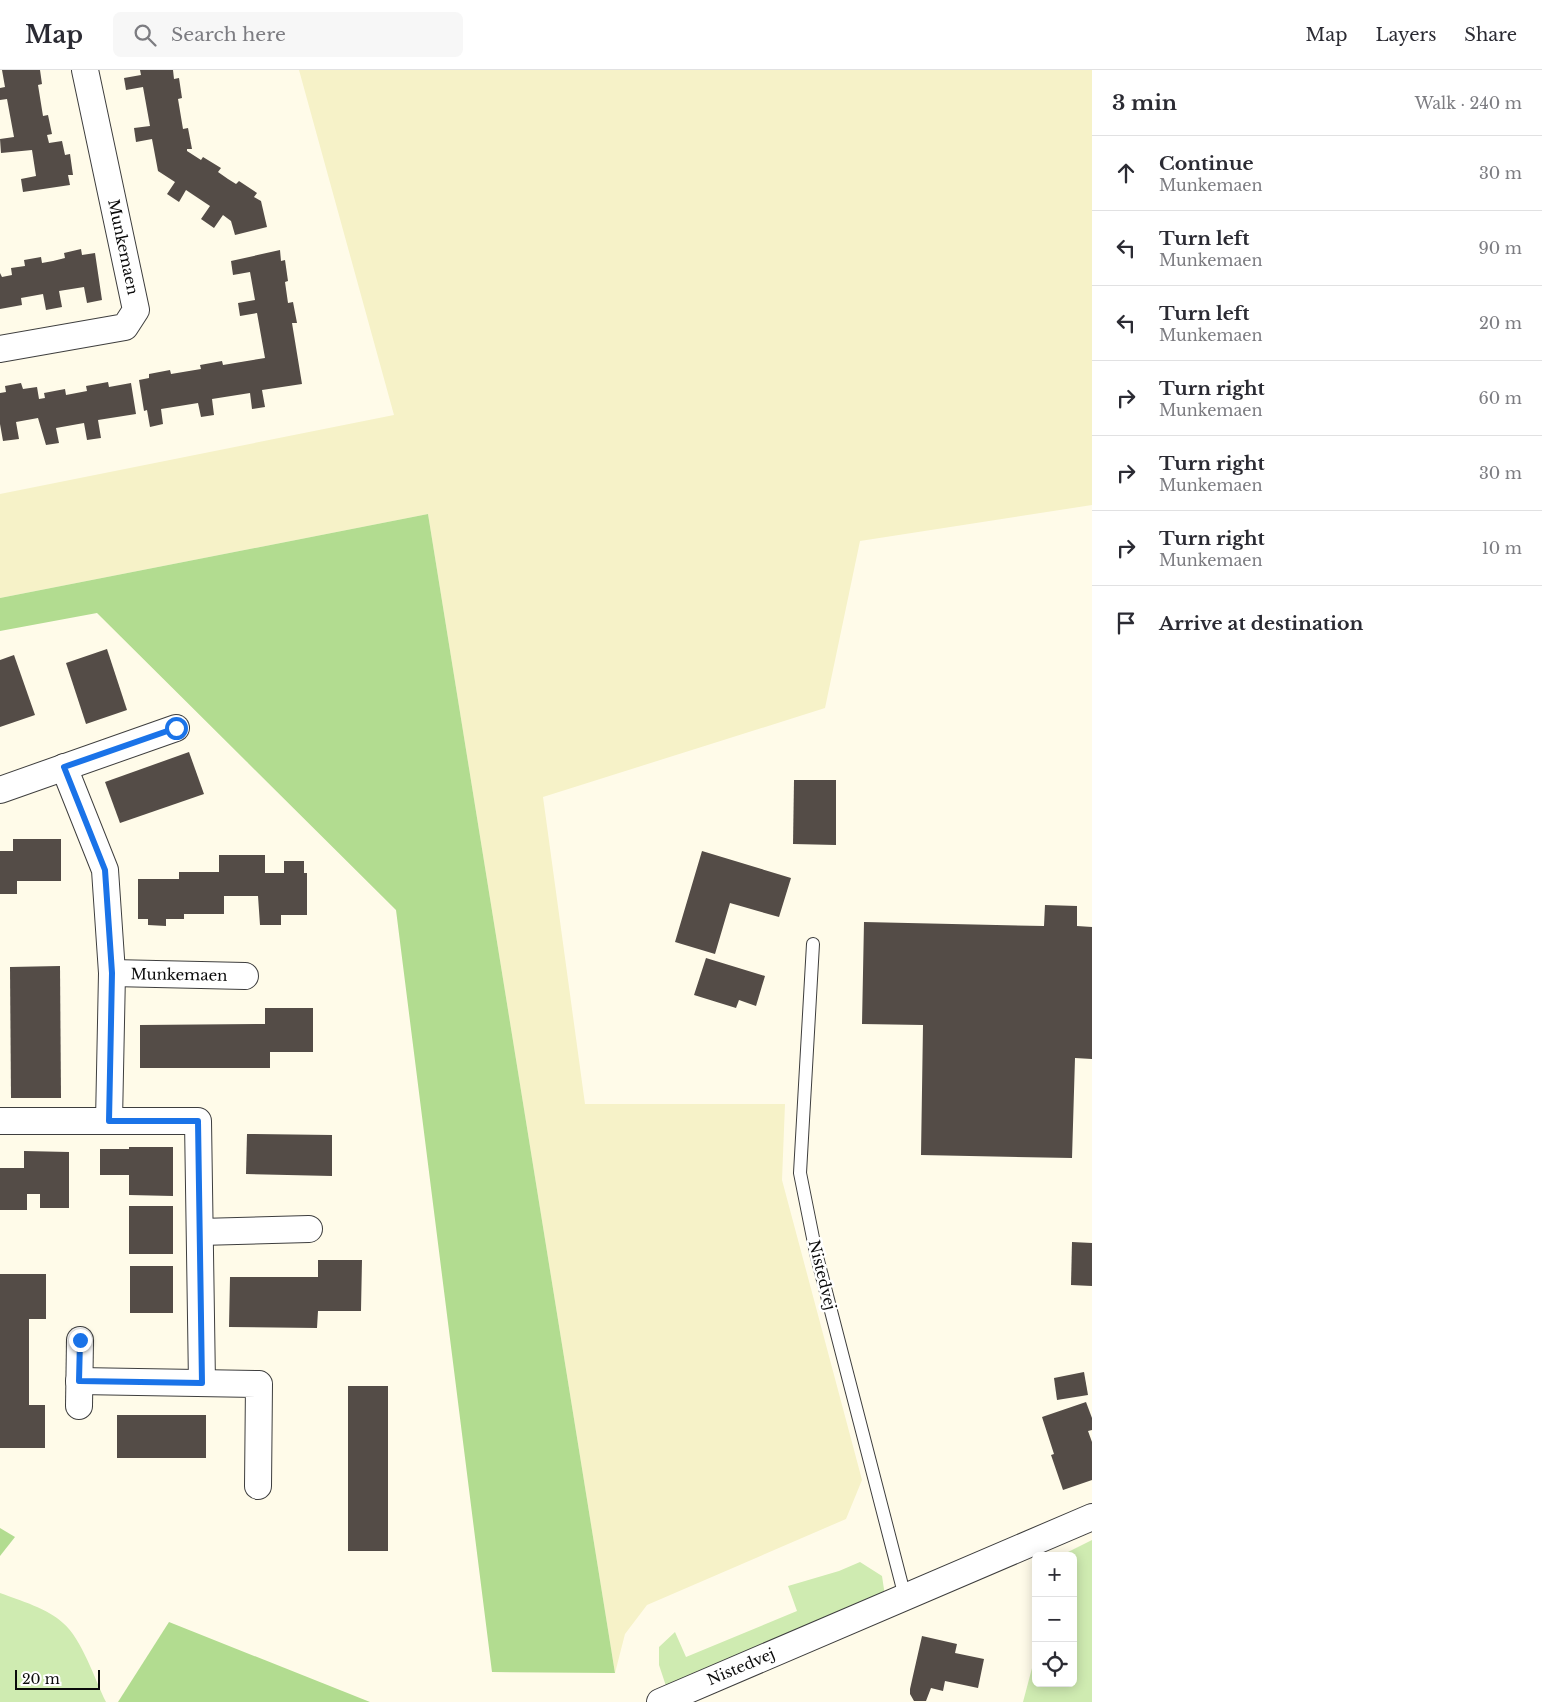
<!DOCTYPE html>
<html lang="en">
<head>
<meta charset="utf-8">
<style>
	body { margin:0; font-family:"Libre Baskerville",serif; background:#f7f7f7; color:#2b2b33 }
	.controls { position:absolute; right:15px; bottom:15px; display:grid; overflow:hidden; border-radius:8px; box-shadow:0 2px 12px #0003 }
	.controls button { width:45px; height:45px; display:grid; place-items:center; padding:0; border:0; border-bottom:1px solid #e1e1e2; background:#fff; color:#2b2b33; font:25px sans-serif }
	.scale { position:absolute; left:15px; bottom:12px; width:85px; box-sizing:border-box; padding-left:5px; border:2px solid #0b0b0b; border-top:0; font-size:14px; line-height:18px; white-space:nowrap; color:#0b0b0b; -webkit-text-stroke:4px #fff; paint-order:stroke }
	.stop { position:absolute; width:15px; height:15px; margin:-11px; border:4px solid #1a73e8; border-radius:50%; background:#fff }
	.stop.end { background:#1a73e8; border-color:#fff; box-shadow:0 1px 5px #0008 }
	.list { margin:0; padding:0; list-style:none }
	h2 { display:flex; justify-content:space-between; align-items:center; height:65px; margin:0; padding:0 20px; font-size:21px }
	h2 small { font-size:16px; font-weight:400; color:#7c7c81 }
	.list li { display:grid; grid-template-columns:32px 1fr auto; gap:15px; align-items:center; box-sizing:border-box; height:75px; padding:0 20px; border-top:1px solid #e1e1e2 }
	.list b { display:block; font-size:19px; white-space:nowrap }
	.list p { margin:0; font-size:16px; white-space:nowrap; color:#7c7c81 }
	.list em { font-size:16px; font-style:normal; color:#7c7c81 }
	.icon { flex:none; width:28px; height:28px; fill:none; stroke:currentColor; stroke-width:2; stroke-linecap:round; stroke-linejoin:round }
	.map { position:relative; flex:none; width:1092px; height:1632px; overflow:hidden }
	header { display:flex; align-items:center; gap:30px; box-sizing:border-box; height:70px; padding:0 25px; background:#fff; border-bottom:1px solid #e1e1e2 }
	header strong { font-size:24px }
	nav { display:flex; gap:28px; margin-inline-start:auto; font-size:18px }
	.search { width:350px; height:45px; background:#f7f7f7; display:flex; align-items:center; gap:12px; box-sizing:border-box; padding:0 18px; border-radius:8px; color:#7c7c81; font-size:19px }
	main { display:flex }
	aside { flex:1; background:#fff }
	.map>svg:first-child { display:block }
	.farmland { fill:#f6f2c8 }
	.green { fill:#cfebb1 }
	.forest { fill:#b2dc90 }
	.building { fill:#544c47 }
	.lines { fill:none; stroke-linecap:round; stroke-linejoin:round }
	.service-casing { stroke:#3e3e3e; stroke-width:14 }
	.minor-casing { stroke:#3e3e3e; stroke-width:28 }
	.service { stroke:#fff; stroke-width:12 }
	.minor { stroke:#fff; stroke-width:26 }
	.route { stroke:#1a73e8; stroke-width:6 }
	.labels { text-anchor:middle; stroke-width:5; stroke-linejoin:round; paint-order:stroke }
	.street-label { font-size:15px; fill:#0b0b0b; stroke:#fff }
</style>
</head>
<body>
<header>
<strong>Map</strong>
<div class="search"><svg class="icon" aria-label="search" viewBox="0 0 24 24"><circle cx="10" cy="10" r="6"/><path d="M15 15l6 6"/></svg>Search here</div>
<nav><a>Map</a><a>Layers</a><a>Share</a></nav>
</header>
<main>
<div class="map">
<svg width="1092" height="1632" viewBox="0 0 1092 1632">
	<rect width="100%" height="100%" fill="#fffbe9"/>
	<!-- farmland -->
	<path class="farmland" d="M299,0H1092V435L860,471L825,638L543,727L585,1034H785L782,1110L862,1410L846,1449L647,1535L625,1564L615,1603L428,444L0,528V424L394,345Z"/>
	<!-- green -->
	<g class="green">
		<path d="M1092,1470V1632H1023L1036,1583V1613H1073V1486H1060Z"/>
		<path d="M860,1492L882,1506L885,1526L667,1619L659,1595V1577L675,1562L686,1587L797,1541L788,1516L839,1501Z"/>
		<path d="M0,1523C19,1530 49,1539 63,1553C82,1569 95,1610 106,1632H0Z"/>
	</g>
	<!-- forest -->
	<g class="forest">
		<path d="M428,444L615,1603L492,1602L396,840L97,543L0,561V528Z"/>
		<path d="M0,1458L15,1467L0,1486Z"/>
		<path d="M169,1552L370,1632H118Z"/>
	</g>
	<!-- building -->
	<g class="building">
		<path d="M2,0H40L42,14L38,15L43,46L48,45L52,64L47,65L49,73L62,71L65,85L70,84L73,105H68L70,115L23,122L21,109L36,106L32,80L1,83L0,69L14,67L7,29L0,30V18L5,17Z"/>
		<path d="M140,0H173L174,9L179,8L182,28L178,29L183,59L188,58L192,79H187V81L201,90L203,87L221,98L218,102L228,109L236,114L239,111L257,123L254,127L261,131L267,157L235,165L231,151L223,145L214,158L201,149L210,136L186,120L179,132L167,124L175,112L158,101L152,69L136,72L134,58L150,56L143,17L126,20L124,8L141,5Z"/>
		<path d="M81,179L82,185L95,183L102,230L87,233L84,217L59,221L62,237L46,240L43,224L21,228L22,235L0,239V203L2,207L12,205L11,198L25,196L24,190L41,187L42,193L53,191L65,188L64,183Z"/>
		<path d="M280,180L281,191L285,190L288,211L285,212L288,233L293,232L297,253H292L302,314L262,320L265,337L252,339L250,323L212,329L214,345L201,347L198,333L161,339L163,354L150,357L147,340L144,341L139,310L149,308V304L170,300L171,304L201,299L200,295L222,291L223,295L265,288L257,243L240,246L238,233L255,230L250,202L233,205L231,191Z"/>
		<path d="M108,312L109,317L131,313L136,344L98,350L101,368L87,370L84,353L56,358L59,373L46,375L38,348L16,352L19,369L3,371L0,354V323L6,322L5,316L21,313L23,319L37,317L39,329L45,328L44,323L65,319L66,325L87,321L86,316Z"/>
		<path d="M107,579L127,640L86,654L66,593Z"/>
		<path d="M14,585L35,645L0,657V590Z"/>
		<path d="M189,682L204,724L120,753L105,712Z"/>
		<path d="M794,710H836V775L793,774Z"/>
		<path d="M13,769H61V811H17V824H0V781H13Z"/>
		<path d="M702,781L791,808L779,847L730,833L715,884L675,872Z"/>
		<path d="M219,785H265V803H284V791H304V803H307V845H281V855H260L258,826H224V844H184V849H166V856L148,855V849H138V809H179V802H219Z"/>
		<path d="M1045,835L1077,836V856L1092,857V989L1075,988L1072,1088L921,1085L923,955L862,954L864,852L1044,856Z"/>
		<path d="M706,888L765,906L756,936L739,930L736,938L694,925Z"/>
		<path d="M60,896L61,1028H11L10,897Z"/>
		<path d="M265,938H313V982H270V998H140V955L265,954Z"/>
		<path d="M247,1064L332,1065V1106L246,1104Z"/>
		<path d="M129,1077H173V1126L129,1125V1105H100V1079H129Z"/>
		<path d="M24,1081L69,1082V1138H40V1124H27V1140H0V1098H24Z"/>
		<rect x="129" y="1136" width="44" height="48"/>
		<path d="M1072,1172L1092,1173V1216L1071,1215Z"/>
		<path d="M318,1190H362L361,1241H318L317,1258L229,1257L230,1207H318Z"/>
		<rect x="130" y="1196" width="43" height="47"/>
		<path d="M0,1204H46V1249H29V1335H45V1378H0Z"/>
		<path d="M1084,1302L1088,1325L1057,1330L1054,1308Z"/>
		<rect x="348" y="1316" width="40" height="165"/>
		<path d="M1086,1332L1092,1348V1360L1088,1361L1092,1372V1410L1063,1420L1051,1385L1054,1384L1042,1347Z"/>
		<rect x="117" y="1345" width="89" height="43"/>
		<path d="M922,1566L957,1574L955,1583L984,1589L978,1618L945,1611L943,1621L931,1618L926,1631H914L910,1624V1619Z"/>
	</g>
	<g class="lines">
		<defs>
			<path id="service" d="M813,874L800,1103L816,1183L905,1527"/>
			<g id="minor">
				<path d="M0,279L125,257L136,240L85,0"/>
				<path d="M64,697L105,800L112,903L109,1051"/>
				<path d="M0,720L176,658"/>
				<path d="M112,903L245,906"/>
				<path d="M0,1051H198L202,1313"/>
				<path d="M200,1162L309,1159"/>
				<path d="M79,1311L259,1314L258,1416"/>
				<path d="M79,1336L80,1270"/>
				<path d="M660,1632L1092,1447"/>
			</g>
		</defs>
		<!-- service casing -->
		<use href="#service" class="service-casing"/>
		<!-- minor casing -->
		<use href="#minor" class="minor-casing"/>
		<!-- service -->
		<use href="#service" class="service"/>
		<!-- minor -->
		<use href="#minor" class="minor"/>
	</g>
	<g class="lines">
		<!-- route -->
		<path class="route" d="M80,1270L79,1311L202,1313L198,1051H109L112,903L105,800L64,697L176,658"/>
	</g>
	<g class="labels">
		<!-- street labels -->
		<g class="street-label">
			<text transform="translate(123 177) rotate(78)" y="5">Munkemaen</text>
			<text transform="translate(179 905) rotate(1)" y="5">Munkemaen</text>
			<text transform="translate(822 1205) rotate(76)" y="5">Nistedvej</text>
			<text transform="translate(741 1597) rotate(-23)" y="5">Nistedvej</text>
		</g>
	</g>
</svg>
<div class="controls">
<button>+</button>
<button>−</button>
<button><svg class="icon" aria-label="locate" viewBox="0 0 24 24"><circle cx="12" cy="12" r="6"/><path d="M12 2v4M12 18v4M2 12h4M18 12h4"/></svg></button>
</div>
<div class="scale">20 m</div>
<div class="stop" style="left:176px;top:658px"></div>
<div class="stop end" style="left:80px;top:1270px"></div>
</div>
<aside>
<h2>3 min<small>Walk · 240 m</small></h2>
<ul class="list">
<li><svg class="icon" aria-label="ahead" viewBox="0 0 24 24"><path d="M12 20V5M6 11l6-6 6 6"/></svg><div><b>Continue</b><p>Munkemaen</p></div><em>30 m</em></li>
<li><svg class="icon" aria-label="left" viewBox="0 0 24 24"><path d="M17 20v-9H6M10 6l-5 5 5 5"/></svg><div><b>Turn left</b><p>Munkemaen</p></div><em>90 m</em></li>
<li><svg class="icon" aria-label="left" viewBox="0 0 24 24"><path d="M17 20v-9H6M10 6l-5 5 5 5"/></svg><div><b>Turn left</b><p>Munkemaen</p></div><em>20 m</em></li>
<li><svg class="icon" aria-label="right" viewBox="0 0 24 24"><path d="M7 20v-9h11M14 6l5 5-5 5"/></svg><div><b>Turn right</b><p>Munkemaen</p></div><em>60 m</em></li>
<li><svg class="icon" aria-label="right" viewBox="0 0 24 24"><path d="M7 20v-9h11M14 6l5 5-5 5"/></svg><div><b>Turn right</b><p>Munkemaen</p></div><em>30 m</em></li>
<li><svg class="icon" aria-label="right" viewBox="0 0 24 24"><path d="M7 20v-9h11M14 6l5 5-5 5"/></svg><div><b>Turn right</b><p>Munkemaen</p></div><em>10 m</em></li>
<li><svg class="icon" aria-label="arrive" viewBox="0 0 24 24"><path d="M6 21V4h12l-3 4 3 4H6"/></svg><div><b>Arrive at destination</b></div></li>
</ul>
</aside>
</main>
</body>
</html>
